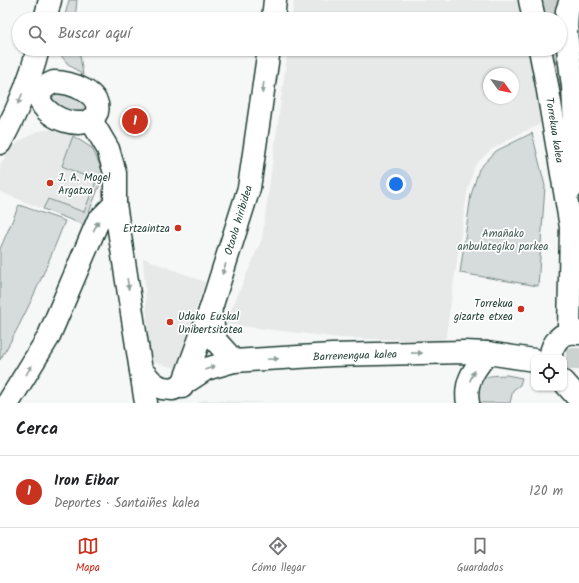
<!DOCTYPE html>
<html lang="es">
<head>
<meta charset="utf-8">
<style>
	body { margin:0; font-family:Kalam,sans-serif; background:#f2f2f2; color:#202124 }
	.controls { position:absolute; right:12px; bottom:12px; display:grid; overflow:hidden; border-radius:8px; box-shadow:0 1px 3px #0004 }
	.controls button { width:36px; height:36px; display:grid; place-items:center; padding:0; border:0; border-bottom:1px solid #e0e0e0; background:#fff; color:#202124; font:20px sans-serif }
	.compass { position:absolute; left:483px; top:68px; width:36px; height:36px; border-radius:50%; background:#fff; box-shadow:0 1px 3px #0004; rotate:123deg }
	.you { position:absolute; left:396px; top:184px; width:14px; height:14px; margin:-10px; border:3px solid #fff; border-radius:50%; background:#1a73e8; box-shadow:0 0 0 6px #1a73e833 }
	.badge { display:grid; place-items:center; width:26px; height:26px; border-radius:50%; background:#c8321e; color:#fff; font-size:13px; font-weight:700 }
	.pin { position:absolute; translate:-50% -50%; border:2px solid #fff; box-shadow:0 1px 4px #0006 }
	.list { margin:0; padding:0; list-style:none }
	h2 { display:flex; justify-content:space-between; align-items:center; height:52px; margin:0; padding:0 16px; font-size:17px }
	h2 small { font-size:13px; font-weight:400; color:#757577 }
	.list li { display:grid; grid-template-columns:26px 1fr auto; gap:12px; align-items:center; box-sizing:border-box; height:72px; padding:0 16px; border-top:1px solid #e0e0e0 }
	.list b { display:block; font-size:15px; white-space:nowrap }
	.list p { margin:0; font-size:13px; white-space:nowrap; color:#757577 }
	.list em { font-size:13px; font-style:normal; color:#757577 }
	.icon { flex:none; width:22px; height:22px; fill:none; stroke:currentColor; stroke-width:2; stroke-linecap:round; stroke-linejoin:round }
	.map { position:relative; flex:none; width:579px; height:403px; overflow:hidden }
	.search { position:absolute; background:#fff; box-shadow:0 1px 3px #0004; left:12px; right:12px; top:12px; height:44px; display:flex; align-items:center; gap:10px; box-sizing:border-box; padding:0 14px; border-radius:22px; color:#757577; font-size:15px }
	.sheet { height:124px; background:#fff }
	nav { display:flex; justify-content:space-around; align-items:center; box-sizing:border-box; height:56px; border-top:1px solid #e0e0e0; background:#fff; font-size:11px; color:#757577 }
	nav a { display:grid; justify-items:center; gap:2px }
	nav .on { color:#c8321e }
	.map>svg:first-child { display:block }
	.built { fill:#e6e9e8; fill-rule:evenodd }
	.green { fill:#d6dcdb; stroke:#7a8c88 }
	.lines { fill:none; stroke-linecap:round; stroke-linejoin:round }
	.minor-tunnel { stroke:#cbd2d0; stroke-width:22; stroke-dasharray:22 11; stroke-linecap:butt }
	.minor-casing { stroke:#1f3d34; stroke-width:25 }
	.minor { stroke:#fff; stroke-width:22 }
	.oneway { fill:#8f9e9a }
	.poi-dot { fill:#c8321e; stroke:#fff; stroke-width:1.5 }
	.labels { text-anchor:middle; stroke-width:3.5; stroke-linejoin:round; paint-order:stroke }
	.street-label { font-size:11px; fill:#1f3d34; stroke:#fff }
	.poi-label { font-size:11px; fill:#1f3d34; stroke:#fff; text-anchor:start }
	.park-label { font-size:11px; fill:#445d55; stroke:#fff }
</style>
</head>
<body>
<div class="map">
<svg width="579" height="403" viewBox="0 0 579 403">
	<rect width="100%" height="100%" fill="#f6f7f7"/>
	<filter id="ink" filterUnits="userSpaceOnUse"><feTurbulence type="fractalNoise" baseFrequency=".025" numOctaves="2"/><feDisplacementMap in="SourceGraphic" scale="8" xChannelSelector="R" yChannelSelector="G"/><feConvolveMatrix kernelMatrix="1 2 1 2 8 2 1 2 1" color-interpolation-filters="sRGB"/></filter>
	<g filter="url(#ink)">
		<!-- built -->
		<g class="built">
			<path d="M294,0H518L523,19H292Z"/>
			<path d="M288,49H530L545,110L539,125L515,136L491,150L475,165L467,193L445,341L340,338L225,324L262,239ZM489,74H513V98H489Z"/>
			<path d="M55,129L77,138L92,148L104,174L84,225L0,192V166L9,150L20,141L37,131Z"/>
			<path d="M143,258L205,282L176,368L150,361Z"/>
			<path d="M204,400L270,403H197Z"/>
		</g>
		<!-- green -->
		<g class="green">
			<path d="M69,0H77L75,19H64Z"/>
			<path d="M56,49H79L83,75L67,63Z"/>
			<path d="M550,49H560L564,118L560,125Z"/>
			<path d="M61,88L88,106L84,115L57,110L49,93Z"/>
			<path d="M532,133L545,186L538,286L460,273L471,195L479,169L496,151Z"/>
			<path d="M73,136L92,148L104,174L84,225L43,209L48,199L84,212L96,181L62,166Z"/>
			<path d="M19,205L65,221C46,269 26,316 0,360V249Z"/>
			<path d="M507,375L522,378L520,385L513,390L510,403H478C477,398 477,395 478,390C481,373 493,376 507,375Z"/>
		</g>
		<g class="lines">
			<!-- minor-tunnel -->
			<g class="minor-tunnel">
				<path d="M546,0L550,19"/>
				<path d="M555,49L566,105"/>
				<path d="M576,403L578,314"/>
			</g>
			<defs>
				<g id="minor">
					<path d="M530,0L534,19"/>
					<path d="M571,0L567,11L566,33L573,86L576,147L571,189"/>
					<path d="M45,19L50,0"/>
					<path d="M273,19L275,0"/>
					<path d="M540,49L547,85L571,227L569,333"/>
					<path d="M54,82C69,82 102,92 97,112C95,117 91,120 86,122C60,129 18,97 54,82Z"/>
					<path d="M91,120L108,149L115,173V204L146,403"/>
					<path d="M0,143C16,114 30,81 38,49"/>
					<path d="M210,311L216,341L234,361"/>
					<path d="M551,358C550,348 558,335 569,333C572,332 576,333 579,333"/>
					<path d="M141,370L153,383L162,388L173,389L183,384L206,369L234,361L332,355L464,352L487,353L534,360"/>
					<path d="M564,382L579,399"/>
					<path d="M182,387L210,311L249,188L269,49"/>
					<path d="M8,403L48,338L98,221L115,204"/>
					<path d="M468,403C464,381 475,369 487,353"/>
				</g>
			</defs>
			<!-- minor casing -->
			<use href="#minor" class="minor-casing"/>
			<!-- minor -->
			<use href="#minor" class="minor"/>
		</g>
		<!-- one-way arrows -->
		<defs><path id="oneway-solid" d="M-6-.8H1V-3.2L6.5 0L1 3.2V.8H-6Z"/></defs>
		<g class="oneway">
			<use href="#oneway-solid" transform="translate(263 88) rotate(98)"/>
			<use href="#oneway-solid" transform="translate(20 99) rotate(114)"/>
			<use href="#oneway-solid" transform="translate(96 226) rotate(-62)"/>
			<use href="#oneway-solid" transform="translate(224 269) rotate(108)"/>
			<use href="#oneway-solid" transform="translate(128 284) rotate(82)"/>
			<use href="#oneway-solid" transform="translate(417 353) rotate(-1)"/>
			<use href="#oneway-solid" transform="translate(273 359) rotate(-3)"/>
			<use href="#oneway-solid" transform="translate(210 368) rotate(-20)"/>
			<use href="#oneway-solid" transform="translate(29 370) rotate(-59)"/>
			<use href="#oneway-solid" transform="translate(472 376) rotate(-67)"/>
		</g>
	</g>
	<!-- markers -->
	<g class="poi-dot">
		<circle cx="50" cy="183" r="4"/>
		<circle cx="178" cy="228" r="4"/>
		<circle cx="521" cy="309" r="4"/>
		<circle cx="170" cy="322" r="4"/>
	</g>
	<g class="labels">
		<!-- street labels -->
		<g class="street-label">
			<text transform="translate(555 130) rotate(81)" y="4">Torrekua kalea</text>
			<text transform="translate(238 220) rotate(-73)" y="4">Otaola hiribidea</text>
			<text transform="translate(355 355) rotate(-2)" y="4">Barrenengua kalea</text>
		</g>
		<!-- poi labels -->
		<g class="poi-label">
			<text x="58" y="181">J. A. Mogel<tspan x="58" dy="13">Argatxa</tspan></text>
			<text x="170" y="232" text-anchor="end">Ertzaintza</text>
			<text x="513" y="307" text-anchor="end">Torrekua<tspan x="513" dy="13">gizarte etxea</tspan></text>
			<text x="178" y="320">Udako Euskal<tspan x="178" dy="13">Unibertsitatea</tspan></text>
		</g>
		<!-- park labels -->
		<g class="park-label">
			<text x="503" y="237">Amañako<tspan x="503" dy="13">anbulategiko parkea</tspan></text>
		</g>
	</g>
</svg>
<div class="controls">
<button><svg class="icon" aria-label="locate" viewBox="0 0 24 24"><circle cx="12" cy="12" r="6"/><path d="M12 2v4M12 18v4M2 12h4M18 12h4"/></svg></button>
</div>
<svg class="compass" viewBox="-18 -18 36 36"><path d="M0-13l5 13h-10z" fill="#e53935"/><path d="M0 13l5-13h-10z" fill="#757577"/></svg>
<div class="you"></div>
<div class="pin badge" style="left:135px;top:121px">1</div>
<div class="search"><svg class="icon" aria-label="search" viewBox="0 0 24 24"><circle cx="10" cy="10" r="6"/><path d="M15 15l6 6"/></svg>Buscar aquí</div>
</div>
<section class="sheet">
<h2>Cerca<small></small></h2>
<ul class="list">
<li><span class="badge">1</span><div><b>Iron Eibar</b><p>Deportes · Santaiñes kalea</p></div><em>120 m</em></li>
</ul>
</section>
<nav>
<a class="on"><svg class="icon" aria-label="map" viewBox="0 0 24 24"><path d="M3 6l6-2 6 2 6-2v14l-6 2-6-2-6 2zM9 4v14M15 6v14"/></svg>Mapa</a>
<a><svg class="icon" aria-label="directions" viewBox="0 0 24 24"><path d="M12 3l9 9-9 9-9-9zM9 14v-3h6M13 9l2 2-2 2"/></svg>Cómo llegar</a>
<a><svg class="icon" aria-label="saved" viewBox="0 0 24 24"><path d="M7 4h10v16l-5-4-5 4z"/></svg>Guardados</a>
</nav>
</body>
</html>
